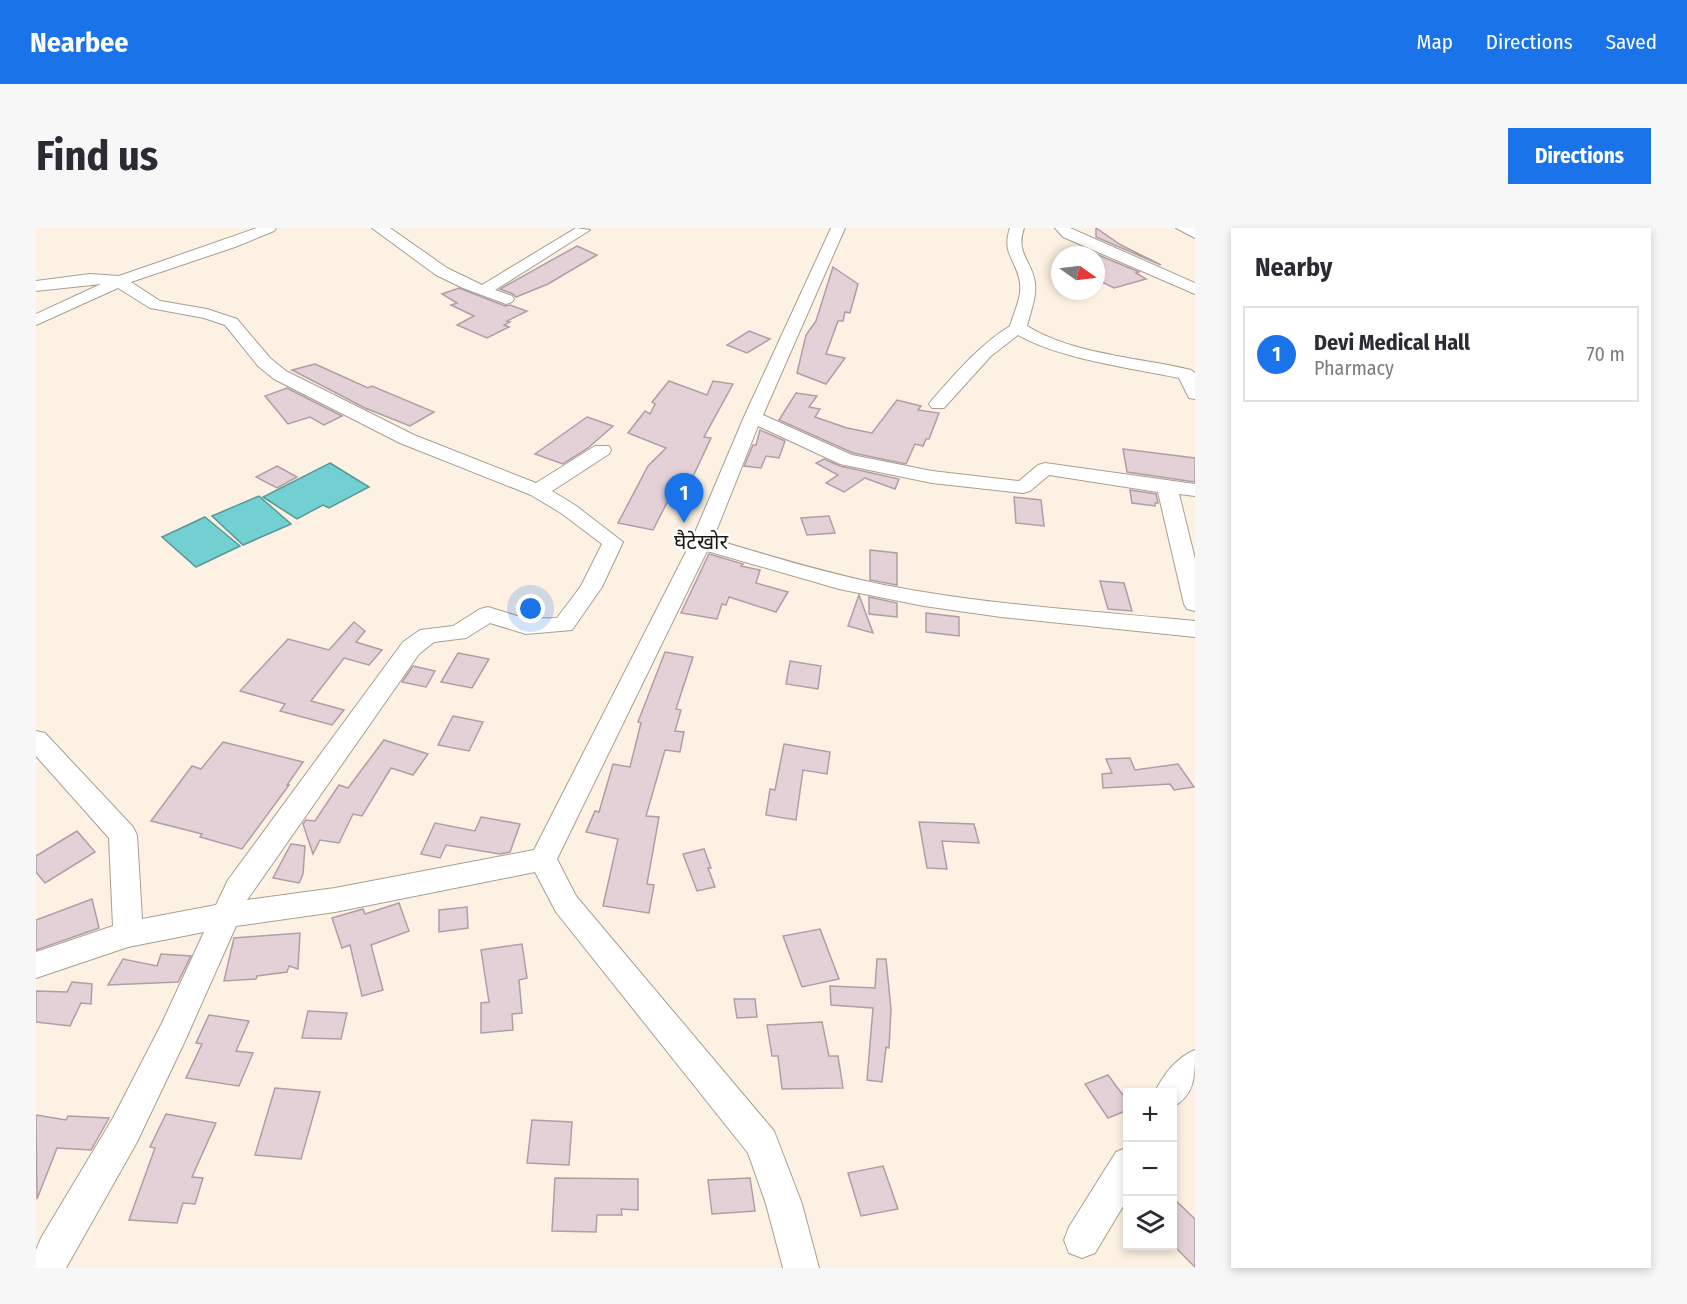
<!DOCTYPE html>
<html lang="en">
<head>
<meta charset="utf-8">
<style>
	body { margin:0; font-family:"Fira Sans Condensed","Noto Sans Devanagari",sans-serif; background:#f7f7f7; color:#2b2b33 }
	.controls { position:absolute; right:18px; bottom:18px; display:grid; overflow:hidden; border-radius:0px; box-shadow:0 3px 9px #0003 }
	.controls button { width:54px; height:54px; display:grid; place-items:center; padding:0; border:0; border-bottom:2px solid #e1e1e2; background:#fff; color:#2b2b33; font:30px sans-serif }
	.compass { position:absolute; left:1015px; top:18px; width:54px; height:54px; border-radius:50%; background:#fff; box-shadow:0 3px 9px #0003; rotate:104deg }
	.you { position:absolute; left:495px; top:381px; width:21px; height:21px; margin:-15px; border:4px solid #fff; border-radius:50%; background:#1a73e8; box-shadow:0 0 0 9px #1a73e833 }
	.badge { display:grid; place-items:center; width:39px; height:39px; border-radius:50%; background:#1a73e8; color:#fff; font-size:20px; font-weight:700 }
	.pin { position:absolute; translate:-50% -50px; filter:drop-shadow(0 2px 3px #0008) }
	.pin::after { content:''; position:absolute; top:32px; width:21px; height:18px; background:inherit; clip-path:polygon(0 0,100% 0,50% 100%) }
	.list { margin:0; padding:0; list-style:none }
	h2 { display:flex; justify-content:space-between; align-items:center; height:78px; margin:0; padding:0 24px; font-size:26px }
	h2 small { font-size:20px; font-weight:400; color:#7c7c81 }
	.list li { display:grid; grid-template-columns:39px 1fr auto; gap:18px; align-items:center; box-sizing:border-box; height:96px; margin:0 12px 12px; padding:0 12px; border:2px solid #e1e1e2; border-radius:0px }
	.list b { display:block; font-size:22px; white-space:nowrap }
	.list p { margin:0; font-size:20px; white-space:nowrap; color:#7c7c81 }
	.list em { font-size:20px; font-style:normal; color:#7c7c81 }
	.icon { flex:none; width:33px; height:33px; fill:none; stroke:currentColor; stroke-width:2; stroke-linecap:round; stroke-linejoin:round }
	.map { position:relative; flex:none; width:1159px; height:1040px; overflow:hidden; border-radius:0px }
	header { display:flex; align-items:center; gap:36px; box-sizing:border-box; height:84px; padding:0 30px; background:#1a73e8; color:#fff }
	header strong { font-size:28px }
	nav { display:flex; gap:33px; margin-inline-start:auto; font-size:21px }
	.intro { display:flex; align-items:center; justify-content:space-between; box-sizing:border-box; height:144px; padding:0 36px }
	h1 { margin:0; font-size:42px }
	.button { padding:15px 27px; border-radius:0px; background:#1a73e8; color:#fff; font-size:21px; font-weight:700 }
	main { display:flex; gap:36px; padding:0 36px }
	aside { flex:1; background:#fff; border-radius:0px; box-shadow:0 3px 9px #0003 }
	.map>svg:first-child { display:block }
	.water { fill:#72cfd2; stroke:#589898; stroke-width:1.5 }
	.building { fill:#e4d1d8; stroke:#b09ea5; stroke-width:1.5 }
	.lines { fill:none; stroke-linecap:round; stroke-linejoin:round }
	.street-casing { stroke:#a89f91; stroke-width:2 }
	.street { fill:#fff; fill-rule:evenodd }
	.labels { text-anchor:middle; stroke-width:5; stroke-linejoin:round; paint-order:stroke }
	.neighbourhood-label { font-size:21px; fill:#1b1712; stroke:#fff }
</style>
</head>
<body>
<header>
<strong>Nearbee</strong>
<nav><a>Map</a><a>Directions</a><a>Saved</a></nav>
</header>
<div class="intro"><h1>Find us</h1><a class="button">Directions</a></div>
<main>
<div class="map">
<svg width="1159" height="1040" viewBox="0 0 1159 1040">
	<rect width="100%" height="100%" fill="#fcf1e2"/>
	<!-- water -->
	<g class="water">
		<path d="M294,235L333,259L293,280L287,277L261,291L227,269Z"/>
		<path d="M223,268L255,296L207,317L176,288Z"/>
		<path d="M169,289L204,318L160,339L126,309Z"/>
	</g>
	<!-- building -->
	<g class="building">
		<path d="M1060,0L1085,17L1125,37L1060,9Z"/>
		<path d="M541,18L561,27L512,56L480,69L477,66L464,61Z"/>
		<path d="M1060,26L1103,44L1100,45L1110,51L1078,60L1060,51Z"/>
		<path d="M797,39L822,56L814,85L809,84L807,93H802L790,126L809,130L790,156L761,145L770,107L780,93Z"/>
		<path d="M423,60L469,78L474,77L491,83L471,93L474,94L468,97L473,99L451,110L421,97L438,88L415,77L421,75L406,66Z"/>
		<path d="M713,103L734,111L711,125L691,117Z"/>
		<path d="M279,136L332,160L336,158L398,184L374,198L329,180L256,142Z"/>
		<path d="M633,153L671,167L677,153L697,156L668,209L675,210L653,257L641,255L617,302L582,295L612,238L630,220L592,205L609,183L614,186L619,176L616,174Z"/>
		<path d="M251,160L306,188L288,197L274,189L252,196L229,168Z"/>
		<path d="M760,165L781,168L773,179L784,181L779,189L811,200L836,205L861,172L885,178L882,182L903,185L893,211H890L887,218L879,216L870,236L817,225L743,192Z"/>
		<path d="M551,189L577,198L552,220L527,236L499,226Z"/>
		<path d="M724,202L749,213L743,230L730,228L725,240L708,238L717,217H720Z"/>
		<path d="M1087,221L1159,230V254L1091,244Z"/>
		<path d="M788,231L804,238L863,251L859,261L829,250L808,264L790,255L802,247L780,235Z"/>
		<path d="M241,238L261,249L241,260L220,249Z"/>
		<path d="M1094,262L1120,266L1122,275H1119V278L1096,275Z"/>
		<path d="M978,269L1005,272L1008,298L980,295Z"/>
		<path d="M793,288L799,305L771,307L765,290Z"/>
		<path d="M834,322L861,325V357L834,352Z"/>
		<path d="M673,326L707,336L705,338L724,342L720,355L752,364L740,384L693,369L690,377L686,376L681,391L645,385Z"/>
		<path d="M1064,353L1088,355L1096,383L1072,381Z"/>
		<path d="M823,367L837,405L812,398Z"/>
		<path d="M833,369L861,375V389L833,386Z"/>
		<path d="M890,385L923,389V408L890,404Z"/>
		<path d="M318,394L329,403L320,414L346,422L333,437L308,430L275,473L308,482L296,497L244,483L249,476L204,463L252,411L293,422Z"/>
		<path d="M629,424L657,429L640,481L645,482L639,503L648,504L644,524L629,522L610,588L623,589L611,656L618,657L613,685L567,678L582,611L550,604L559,583L563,584L577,536L594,539L605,495L602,494Z"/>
		<path d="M422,425L453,431L436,460L405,454Z"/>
		<path d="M754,433L785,438L782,461L750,456Z"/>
		<path d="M377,438L399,443L390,459L366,454Z"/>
		<path d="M417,488L447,494L433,523L402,517Z"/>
		<path d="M348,512L392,526L377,547L355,540L326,588L317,586L303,615L284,612L277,626L267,596L270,592L279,593L303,557L312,560Z"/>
		<path d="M187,514L267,534L251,557H253L206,621L164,609L166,606L115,593L156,538L165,541Z"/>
		<path d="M748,516L794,524L791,546L767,542L760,592L730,587L734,561L739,562Z"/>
		<path d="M1094,530L1099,542L1142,536L1158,559L1138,562L1134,556L1067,560L1066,546L1076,545L1070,531Z"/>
		<path d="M445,589L484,596L474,624L464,626L410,617L404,630L385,626L399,595L439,603Z"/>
		<path d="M883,594L938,596L943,615L906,613L911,641L891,640Z"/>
		<path d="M41,603L59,624L9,655L0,644V628Z"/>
		<path d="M255,616L269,618L267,646L263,655L237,650Z"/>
		<path d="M668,621L675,640H672L679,659L661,663L647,626Z"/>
		<path d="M56,671L63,700L0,722V692Z"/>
		<path d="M363,675L373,703L335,717L347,762L326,768L314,717L306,720L296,690L327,681L329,686Z"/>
		<path d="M431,679L432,700L403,704V682Z"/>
		<path d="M784,701L803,751L766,759L747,708Z"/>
		<path d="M264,705L262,741L253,738L251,744L221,748L220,751L188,753L198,710Z"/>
		<path d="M486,716L491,750L483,752L486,785L476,786L477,802L445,805V775L453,774L445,722Z"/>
		<path d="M125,726L155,728L142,754L72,757L87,731L121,738Z"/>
		<path d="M841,731H850L855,781L853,820L850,819L846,854L831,852L837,780L795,777L794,758L839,760Z"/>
		<path d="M36,754L56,756L55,776L45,775L34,798L0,794V763L31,764Z"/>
		<path d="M698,771H719L721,789L701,790Z"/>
		<path d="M272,783L311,785L305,811L266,810Z"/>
		<path d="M173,787L213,793L200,823L217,825L203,858L150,850L166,816L160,815Z"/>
		<path d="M786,794L793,828H802L807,860L746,861L742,828H736L731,797Z"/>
		<path d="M1072,847L1092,874V882L1072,890L1049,856Z"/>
		<path d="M239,860L284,864L265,931L219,927Z"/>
		<path d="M130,886L180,895L156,949L167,950L159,976L147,975L141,995L93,992L119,920L114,919Z"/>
		<path d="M0,887L30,892L32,888L73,890L55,922L21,920L1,971Z"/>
		<path d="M496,892L536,894L533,937L491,935Z"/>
		<path d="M847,938L862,981L825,988L812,945Z"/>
		<path d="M519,950L602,951V982L585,981L586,987H561L560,1004L516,1003Z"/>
		<path d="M714,950L719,983L676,986L672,952Z"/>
		<path d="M1137,970L1159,991V1039L1137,1017Z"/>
	</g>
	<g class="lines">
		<defs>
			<g id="street">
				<path d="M221,0H240L238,3L199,19L95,54L124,73L171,81L201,91L234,130L250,143L378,207L500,255L559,218H573L575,222L573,226L516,263L539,277L587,314L566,359L536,402L490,406L454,395L430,410L398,414L383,426L211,672L299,660L498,622L655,314L708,189L795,0H809L727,187L816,227L896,243L983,253L1002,237L1009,235L1159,256V268L1143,266L1159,331V383L1151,381L1148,376L1122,264L1013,247L994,263L987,265L896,255L804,236L722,198L677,311C733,328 790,345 848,357C950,377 1055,383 1159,393V409L965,389L888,378L803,361L671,323L521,631L540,668L738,903L766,976L783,1040H747L730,976L712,925L520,684L499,644L299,684L200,698L148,815L101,914L30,1040H0V1022L5,1010L77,890L126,795L168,704L92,719L0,750V724L77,698L73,610L0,528V503L9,505L97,599L101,607L106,691L180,677L192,652L367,414L384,402L417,398L444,381L452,379L491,391L521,390L545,358L566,316L525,285L495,267L364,215L238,151L222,138L189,97L168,90L114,80L82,60L0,97V86L65,56L0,63V53L54,46L83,48Z"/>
				<path d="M336,0H354L411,40L446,57L540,0L554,2L459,62L476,68L478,71L476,74L470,76L427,60L400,47Z"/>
				<path d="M974,0H988C979,26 996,32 999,55C1001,69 994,85 991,98C1039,127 1101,129 1155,142L1159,145V171L1153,170L1143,150C1096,140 1023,131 982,107L955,128L908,180H896L893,176L896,172C920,145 943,117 974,98C978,84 986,69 984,55C981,32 965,26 974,0Z"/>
				<path d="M1019,0H1034L1159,55V66L1027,9Z"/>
				<path d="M1140,0H1159V10Z"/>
				<path d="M1159,822C1159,848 1159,868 1136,879V864H1119C1127,847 1141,829 1159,822Z"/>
				<path d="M1092,919V970L1059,1025L1046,1030L1033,1025L1028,1012L1033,999L1080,924Z"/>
			</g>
		</defs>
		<!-- street casing -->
		<use href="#street" class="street-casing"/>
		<!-- street -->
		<use href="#street" class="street"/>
	</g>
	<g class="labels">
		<!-- neighbourhood labels -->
		<g class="neighbourhood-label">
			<text x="665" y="321">घैटेखोर</text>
		</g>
	</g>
</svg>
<div class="controls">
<button>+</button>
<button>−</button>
<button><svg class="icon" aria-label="layers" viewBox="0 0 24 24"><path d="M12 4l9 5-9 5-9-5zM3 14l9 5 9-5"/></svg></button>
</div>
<svg class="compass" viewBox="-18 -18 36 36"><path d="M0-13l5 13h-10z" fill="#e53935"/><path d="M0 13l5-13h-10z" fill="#7c7c81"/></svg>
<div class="you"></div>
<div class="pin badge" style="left:648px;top:295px">1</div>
</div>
<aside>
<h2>Nearby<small></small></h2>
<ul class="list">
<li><span class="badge">1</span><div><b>Devi Medical Hall</b><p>Pharmacy</p></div><em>70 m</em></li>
</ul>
</aside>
</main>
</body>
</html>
